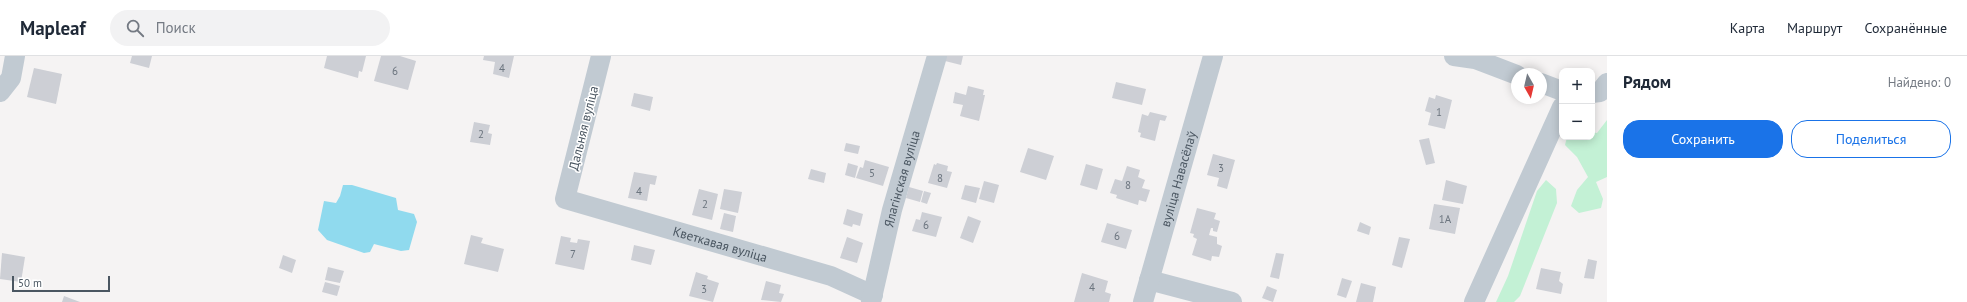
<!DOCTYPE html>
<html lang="ru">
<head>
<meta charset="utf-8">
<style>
	body { margin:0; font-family:"PT Sans",sans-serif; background:#f2f2f3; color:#1f2937 }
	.controls { position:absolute; right:12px; top:12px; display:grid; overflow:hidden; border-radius:8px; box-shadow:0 2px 10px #0003 }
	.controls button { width:36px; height:36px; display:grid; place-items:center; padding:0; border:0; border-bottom:1px solid #e0e1e3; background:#fff; color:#1f2937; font:20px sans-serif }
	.compass { position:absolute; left:1511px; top:12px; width:36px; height:36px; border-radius:50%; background:#fff; box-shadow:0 2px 10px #0003; rotate:172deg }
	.scale { position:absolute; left:12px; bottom:10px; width:98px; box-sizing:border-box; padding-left:4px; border:2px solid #4a5661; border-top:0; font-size:11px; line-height:14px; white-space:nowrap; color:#4a5661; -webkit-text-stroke:3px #fff; paint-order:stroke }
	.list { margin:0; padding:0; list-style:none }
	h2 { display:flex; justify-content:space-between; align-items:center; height:52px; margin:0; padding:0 16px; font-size:17px }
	h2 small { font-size:13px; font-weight:400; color:#747a83 }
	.actions { display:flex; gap:8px; padding:12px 16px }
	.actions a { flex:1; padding:9px 0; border:1px solid #1a73e8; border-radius:16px; text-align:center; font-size:14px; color:#1a73e8 }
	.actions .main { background:#1a73e8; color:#fff }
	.icon { flex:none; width:22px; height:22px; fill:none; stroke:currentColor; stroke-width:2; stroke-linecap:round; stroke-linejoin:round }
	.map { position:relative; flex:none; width:1607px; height:246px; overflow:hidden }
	header { display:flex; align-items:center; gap:24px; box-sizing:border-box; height:56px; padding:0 20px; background:#fff; border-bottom:1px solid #e0e1e3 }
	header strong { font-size:19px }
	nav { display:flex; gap:22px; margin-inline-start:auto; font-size:14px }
	.search { width:280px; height:36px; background:#f2f2f3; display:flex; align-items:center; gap:10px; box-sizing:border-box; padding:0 14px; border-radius:22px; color:#747a83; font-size:15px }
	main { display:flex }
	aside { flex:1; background:#fff }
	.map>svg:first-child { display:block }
	.green { fill:#c3f1d5 }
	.water { fill:#90daee }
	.building { fill:#cdcfd5 }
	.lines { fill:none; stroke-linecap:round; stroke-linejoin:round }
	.minor { stroke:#c1cad2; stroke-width:20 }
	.labels { text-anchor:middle; stroke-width:3; stroke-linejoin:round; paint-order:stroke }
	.number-label { font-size:11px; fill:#6b747e }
	.street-label { font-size:13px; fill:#4a5661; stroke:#fff }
</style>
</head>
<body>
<header>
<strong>Mapleaf</strong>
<div class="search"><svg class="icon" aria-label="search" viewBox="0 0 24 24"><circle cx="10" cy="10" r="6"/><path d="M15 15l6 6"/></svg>Поиск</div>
<nav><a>Карта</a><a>Маршрут</a><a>Сохранённые</a></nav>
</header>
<main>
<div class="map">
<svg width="1607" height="246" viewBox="0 0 1607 246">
	<rect width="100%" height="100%" fill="#f5f3f3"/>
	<!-- green -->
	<g class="green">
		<path d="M1607,64V121L1596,126L1603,143L1601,152L1579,157L1571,150L1577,134L1588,121L1577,101L1565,89L1567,81H1592V76L1597,77Z"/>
		<path d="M1546,124L1556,133L1557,147L1520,240L1514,246H1496L1508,220L1537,135Z"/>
	</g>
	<!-- water -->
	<path class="water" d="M343,129H352L396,142L398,154L414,158L417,166L409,194L401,195L374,188L370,196L364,197L327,184L318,174L324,145L336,147L340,140Z"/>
	<!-- building -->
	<g class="building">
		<path d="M132,0H152L149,12L130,7Z"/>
		<path d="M327,0H366L362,16L359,15L358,22L324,12Z"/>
		<path d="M381,0H400L416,5L408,34L374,25Z"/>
		<path d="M484,0H514L509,22L493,18L495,6L483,4Z"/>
		<path d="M946,0H963L961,9L945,5Z"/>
		<path d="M34,12L62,18L56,48L27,41Z"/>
		<path d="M1116,26L1146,33L1142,49L1112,42Z"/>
		<path d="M968,30L984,34L983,39H985L979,65L960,60L963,49L953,47L955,36L966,39Z"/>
		<path d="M634,37L653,41L650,55L631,50Z"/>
		<path d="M1436,39L1452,44L1445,73L1428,69L1431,57L1425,55L1429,41L1435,43Z"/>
		<path d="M1150,56L1167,60L1165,65L1160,64L1155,85L1140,81L1141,77L1138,76L1142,58L1148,60Z"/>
		<path d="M474,66L490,69L488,77L492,78L490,89L470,86Z"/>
		<path d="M1429,82L1435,107L1426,109L1419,84Z"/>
		<path d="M846,87L860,90L858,98L844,95Z"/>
		<path d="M1028,92L1054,100L1046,124L1020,116Z"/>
		<path d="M1213,98L1235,104L1227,133L1217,130L1219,122L1207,119Z"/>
		<path d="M865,104L889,111L883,130L856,122L860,111L863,112Z"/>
		<path d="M848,107L858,110L855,122L845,119Z"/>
		<path d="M937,107L948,110L947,115L952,116L947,132L928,127L934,108L936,109Z"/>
		<path d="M1086,108L1103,113L1097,134L1080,129Z"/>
		<path d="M1127,110L1140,114L1138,121L1145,124L1142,132L1150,134L1146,146L1139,144L1138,149L1116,142L1117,139L1110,137L1115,123L1122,125Z"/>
		<path d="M811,113L826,117L824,127L808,123Z"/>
		<path d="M634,116L657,120L655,129L650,128L647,145L628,142Z"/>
		<path d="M1446,124L1467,130L1463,148L1442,144Z"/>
		<path d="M984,125L999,129L994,147L979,143Z"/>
		<path d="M965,129L980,132L976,147L961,143Z"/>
		<path d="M909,131L923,135L920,146L906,142Z"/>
		<path d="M699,133L718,138L712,164L692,159Z"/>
		<path d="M724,133L742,136L738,157L720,153Z"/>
		<path d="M924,135L931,137L927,148L921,146Z"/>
		<path d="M1434,148L1460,152L1455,178L1429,173Z"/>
		<path d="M1197,152L1216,157L1214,163L1220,165L1217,176L1213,175V172H1211L1209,179L1217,181V188L1222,190L1219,201L1212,200L1211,205L1192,199L1197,183L1193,181L1194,178L1190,177Z"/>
		<path d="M847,153L863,158L860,170L853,168L852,171L843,168Z"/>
		<path d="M922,156L942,161L936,181L912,175L916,163L920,164Z"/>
		<path d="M724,157L736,160L733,176L720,173Z"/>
		<path d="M968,160L981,165L973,187L960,182Z"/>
		<path d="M1360,166L1371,171L1369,179L1357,175Z"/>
		<path d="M1107,167L1132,174L1126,193L1101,186Z"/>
		<path d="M471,179L483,182L481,187L504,193L498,216L464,208Z"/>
		<path d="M561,180L571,182L570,186L577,187L578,183L590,185L584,214L555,208Z"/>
		<path d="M847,181L863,187L857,207L840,202Z"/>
		<path d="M1399,181L1410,183L1402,212L1392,209Z"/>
		<path d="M634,189L655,194L651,209L631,204Z"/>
		<path d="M2,197L25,201L21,226L0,223Z"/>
		<path d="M1276,197L1284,198L1279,223L1270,221Z"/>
		<path d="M283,199L296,204L292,217L279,212Z"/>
		<path d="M1588,203L1597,205L1594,223L1584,222Z"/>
		<path d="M328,211L344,215L340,227L325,224Z"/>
		<path d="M1541,212L1561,216L1559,225L1563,228L1561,238L1536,233Z"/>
		<path d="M696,216L708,220L707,223L719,227L713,246L689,240Z"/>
		<path d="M1082,217L1108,225L1105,236L1111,238L1109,246H1074Z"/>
		<path d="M1342,222L1352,225L1346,242L1337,239Z"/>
		<path d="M766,225L781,229L779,237L784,238L781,246L761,244Z"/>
		<path d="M325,226L340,230L337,240L322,236Z"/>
		<path d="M1361,227L1376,231L1373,246H1356Z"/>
		<path d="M1267,230L1277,234L1273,246L1262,242Z"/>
		<path d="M64,240L80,246H62Z"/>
	</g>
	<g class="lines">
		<!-- minor -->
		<g class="minor">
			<path id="s1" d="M601,0L565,143L831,220L873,239"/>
			<path d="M1454,0L1475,3L1517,19"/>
			<path d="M1541,27L1562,35"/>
			<path d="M0,36L11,22L15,0"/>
			<path d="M1592,37L1600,36L1607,27"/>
			<path d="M1149,224L1232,246"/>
			<path id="s2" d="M871,246L892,154L937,0"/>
			<path id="s3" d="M1143,246L1213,0"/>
			<path d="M1474,246L1562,51"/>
		</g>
	</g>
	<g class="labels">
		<!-- number labels -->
		<g class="number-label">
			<text x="502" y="16">4</text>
			<text x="395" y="19">6</text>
			<text x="1439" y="60">1</text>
			<text x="481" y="82">2</text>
			<text x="1221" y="116">3</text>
			<text x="872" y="121">5</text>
			<text x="940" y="126">8</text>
			<text x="1128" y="133">8</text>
			<text x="639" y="139">4</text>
			<text x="705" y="152">2</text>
			<text x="1445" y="167">1А</text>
			<text x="926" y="173">6</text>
			<text x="1117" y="184">6</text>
			<text x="573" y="202">7</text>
			<text x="1092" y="235">4</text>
			<text x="704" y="237">3</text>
		</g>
		<!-- street labels -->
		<g class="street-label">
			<text transform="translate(583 72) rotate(-76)" y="5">Дальняя вуліца</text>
			<text dy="5" stroke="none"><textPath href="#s2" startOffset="127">Ялагінская вуліца</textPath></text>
			<text dy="5" stroke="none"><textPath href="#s3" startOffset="128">вуліца Навасёлаў</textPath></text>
			<text dy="5" stroke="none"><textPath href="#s1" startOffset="309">Кветкавая вуліца</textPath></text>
		</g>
	</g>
</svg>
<div class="controls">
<button>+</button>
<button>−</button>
</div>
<svg class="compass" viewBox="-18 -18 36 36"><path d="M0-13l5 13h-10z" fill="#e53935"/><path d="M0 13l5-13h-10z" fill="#747a83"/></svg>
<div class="scale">50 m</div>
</div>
<aside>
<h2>Рядом<small>Найдено: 0</small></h2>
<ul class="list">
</ul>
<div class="actions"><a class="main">Сохранить</a><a>Поделиться</a></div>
</aside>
</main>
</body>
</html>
